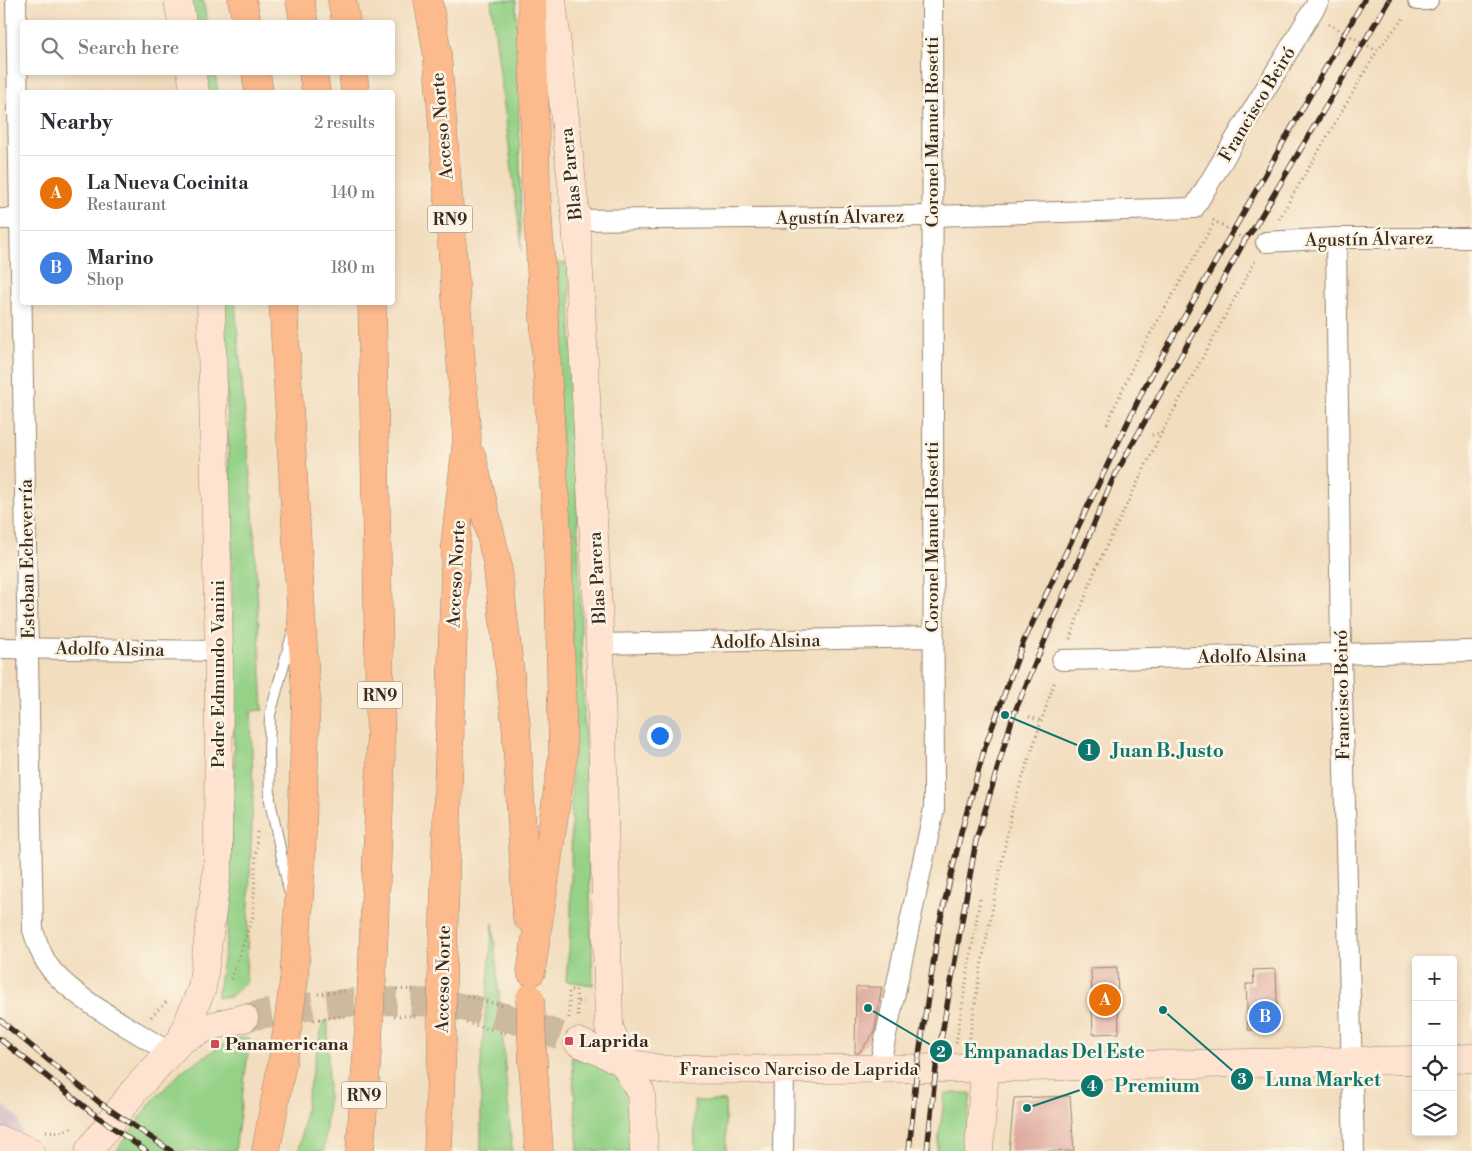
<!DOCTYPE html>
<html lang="en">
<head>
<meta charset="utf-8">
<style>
	body { margin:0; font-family:"Libre Bodoni",serif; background:#f7f7f7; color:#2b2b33 }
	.controls { position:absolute; right:15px; bottom:15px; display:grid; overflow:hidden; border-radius:5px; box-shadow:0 2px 8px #0003 }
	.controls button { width:45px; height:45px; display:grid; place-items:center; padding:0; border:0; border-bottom:1px solid #e1e1e2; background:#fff; color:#2b2b33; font:25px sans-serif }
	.you { position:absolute; left:659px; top:735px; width:18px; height:18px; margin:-12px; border:4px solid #fff; border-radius:50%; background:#1a73e8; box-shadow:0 0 0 8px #1a73e833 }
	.badge { display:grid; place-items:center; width:32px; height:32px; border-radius:50%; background:#1a73e8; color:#fff; font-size:16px; font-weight:700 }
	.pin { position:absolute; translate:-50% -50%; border:2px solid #fff; box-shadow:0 1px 5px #0006 }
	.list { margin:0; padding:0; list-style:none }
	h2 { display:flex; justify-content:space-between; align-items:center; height:65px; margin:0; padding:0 20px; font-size:21px }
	h2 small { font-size:16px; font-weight:400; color:#7c7c81 }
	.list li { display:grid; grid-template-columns:32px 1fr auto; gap:15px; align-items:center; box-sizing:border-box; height:75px; padding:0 20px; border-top:1px solid #e1e1e2 }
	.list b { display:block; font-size:19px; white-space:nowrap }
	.list p { margin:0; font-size:16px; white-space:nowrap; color:#7c7c81 }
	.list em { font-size:16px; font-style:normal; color:#7c7c81 }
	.icon { flex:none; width:28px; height:28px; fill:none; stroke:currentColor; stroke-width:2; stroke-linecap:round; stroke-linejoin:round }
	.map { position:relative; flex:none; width:1472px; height:1151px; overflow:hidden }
	.search { position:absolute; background:#fff; box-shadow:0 2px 8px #0003; left:20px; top:20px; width:375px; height:55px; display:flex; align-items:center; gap:12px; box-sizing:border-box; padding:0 18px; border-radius:5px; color:#7c7c81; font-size:19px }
	.panel { position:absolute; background:#fff; box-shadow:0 2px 8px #0003; left:20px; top:90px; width:375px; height:215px; border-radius:5px }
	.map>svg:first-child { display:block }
	.industrial { fill:#d2bdc7 }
	.green { fill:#95d287; stroke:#687e52 }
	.building { fill:#dfa79d }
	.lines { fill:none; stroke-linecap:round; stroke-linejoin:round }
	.secondary-tunnel { stroke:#cdb99e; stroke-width:28; stroke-dasharray:28 14; stroke-linecap:butt }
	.lane-casing { stroke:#96846e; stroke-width:12 }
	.street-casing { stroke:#96846e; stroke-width:22 }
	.secondary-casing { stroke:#96846e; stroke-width:29 }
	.highway-casing { stroke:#96846e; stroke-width:29 }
	.path { stroke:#96846e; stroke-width:3; stroke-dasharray:1 4; stroke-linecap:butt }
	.lane { stroke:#fff; stroke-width:10 }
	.street { stroke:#fff; stroke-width:20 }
	.secondary { stroke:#fee3d1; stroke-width:28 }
	.highway { stroke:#fcba8d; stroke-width:28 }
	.rail-casing { stroke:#3b2a1e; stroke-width:5.5 }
	.rail { stroke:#fcf5e5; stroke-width:4; stroke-dasharray:11; stroke-linecap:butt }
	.highway-bridge-casing { stroke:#96846e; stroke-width:29; stroke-linecap:butt }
	.highway-bridge { stroke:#fcba8d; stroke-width:28 }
	.poi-dot { fill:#d1495b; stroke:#fcf5e5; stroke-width:2 }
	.labels { text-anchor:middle; stroke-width:5; stroke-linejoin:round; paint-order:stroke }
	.shield { fill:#fcf5e5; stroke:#75675a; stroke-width:1 }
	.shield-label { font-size:16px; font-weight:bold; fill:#3b2a1e }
	.street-label { font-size:18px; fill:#3b2a1e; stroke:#fcf5e5 }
	.poi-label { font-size:18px; font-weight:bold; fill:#3b2a1e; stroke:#fcf5e5; text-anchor:start }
	.leader { fill:none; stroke:#0f766e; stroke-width:2 }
	.callout-dot { fill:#0f766e; stroke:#fcf5e5; stroke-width:2 }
	.mark-label { font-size:15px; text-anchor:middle; font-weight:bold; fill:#fff }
	.callout-label { font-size:19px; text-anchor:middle; font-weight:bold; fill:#0f766e; stroke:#fcf5e5; stroke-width:5; stroke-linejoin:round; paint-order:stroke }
</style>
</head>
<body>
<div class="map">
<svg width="1472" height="1151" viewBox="0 0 1472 1151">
	<rect width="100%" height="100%" fill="#fcf5e5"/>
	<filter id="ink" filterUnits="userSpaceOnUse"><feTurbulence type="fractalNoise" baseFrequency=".02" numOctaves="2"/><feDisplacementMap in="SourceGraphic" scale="10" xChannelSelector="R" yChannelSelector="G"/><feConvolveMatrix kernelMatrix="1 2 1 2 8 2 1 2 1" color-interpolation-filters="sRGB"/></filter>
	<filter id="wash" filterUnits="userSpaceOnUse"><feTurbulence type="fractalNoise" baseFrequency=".0096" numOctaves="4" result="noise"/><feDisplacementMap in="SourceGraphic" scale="20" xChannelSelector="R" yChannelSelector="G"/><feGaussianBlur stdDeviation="1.12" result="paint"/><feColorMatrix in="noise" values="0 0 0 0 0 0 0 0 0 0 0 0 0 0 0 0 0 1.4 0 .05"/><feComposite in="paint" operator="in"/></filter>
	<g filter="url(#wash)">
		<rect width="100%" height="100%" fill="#f2ddbe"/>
		<!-- industrial -->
		<path class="industrial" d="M0,1103L18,1117L26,1151H0Z"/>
		<!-- green -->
		<g class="green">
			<path d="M189,0H203L207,22H193Z"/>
			<path d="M491,0H516L522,251Z"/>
			<path d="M202,73H215L218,92H206Z"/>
			<path d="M557,263L569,264L593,985L566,981L571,925L572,629L554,309Z"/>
			<path d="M235,302L253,510L263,710L251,711L253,796L246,982L230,997H217L227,937L234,763L233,609L224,303Z"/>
			<path d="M493,923L512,1151H481V1064Z"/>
			<path d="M328,1020V1102L324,1151H299L307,1097L323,1022Z"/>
			<path d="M234,1038H250L235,1151H116L153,1100L183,1070Z"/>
			<path d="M572,1057L617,1065L629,1092L634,1151H578Z"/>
			<path d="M945,1093H971L964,1151H937Z"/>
			<path d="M694,1101H725L726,1151H695Z"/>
		</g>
		<g id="blocks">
			<!-- building -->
			<g class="building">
				<path d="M1117,967L1119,1033L1093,1034L1091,968Z"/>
				<path d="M1276,969L1278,1030H1248L1246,984H1254L1253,970Z"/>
				<path d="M856,987H882L874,1033L859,1053H855Z"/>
				<path d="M1070,1096L1074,1151H1009L1014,1098Z"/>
			</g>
		</g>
	</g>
	<g filter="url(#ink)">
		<use href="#blocks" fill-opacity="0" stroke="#96846e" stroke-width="1"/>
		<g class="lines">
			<!-- secondary-tunnel -->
			<path class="secondary-tunnel" d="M244,1018C310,1004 382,996 449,1005C494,1011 536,1027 578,1042"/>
			<defs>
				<path id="lane" d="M289,891L270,801L269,755L270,715L293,631"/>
				<g id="street">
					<path d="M16,0L33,930C38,946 44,963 56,975C86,1006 132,1028 168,1052"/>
					<path d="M1418,0H1428"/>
					<path d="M0,219H22"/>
					<path d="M576,220L932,216L1194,208L1319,0"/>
					<path d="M1336,238L1341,654L1354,1151"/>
					<path d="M1266,242L1336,238H1472"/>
					<path d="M600,644L932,637"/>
					<path d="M0,648L219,651"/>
					<path d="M1062,660L1472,651"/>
					<path d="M879,1068L934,809L932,0"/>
					<path d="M783,1151L784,1069"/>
				</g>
				<g id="secondary">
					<path d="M178,0L182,22"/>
					<path d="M552,0L576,220L600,644L609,1027L623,1062L641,1093L644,1151"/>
					<path d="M191,72L195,92"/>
					<path d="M181,1040L202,988L218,864L219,651L211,302"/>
					<path d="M578,1042L623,1062L665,1070L965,1068L1416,1060"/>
					<path d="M1453,1059L1472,1058"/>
					<path d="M0,1140L30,1151"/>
					<path d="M89,1151L134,1091L181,1040L208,1027L244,1018"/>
					<path d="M979,1151L985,1068"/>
				</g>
				<g id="highway">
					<path d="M242,0L247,22"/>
					<path d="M300,0L304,22"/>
					<path d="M342,0L346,22"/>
					<path d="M428,0L437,52L467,439L456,536L442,980"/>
					<path d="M256,72L259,92"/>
					<path d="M313,72L316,92"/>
					<path d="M353,72L355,92"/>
					<path d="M283,302L306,697L301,866L294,980"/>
					<path d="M472,457L497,562L516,725L527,917"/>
					<path d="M531,972L563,755L558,550L536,186L532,0"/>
					<path d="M372,978L381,758L372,302"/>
					<path d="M533,1062L539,1151"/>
					<path d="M266,1151L284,1052"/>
					<path d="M360,1151L368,1040"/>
					<path d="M438,1151L442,1042"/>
				</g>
			</defs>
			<!-- lane casing -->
			<use href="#lane" class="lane-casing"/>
			<!-- street casing -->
			<use href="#street" class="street-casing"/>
			<!-- secondary casing -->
			<use href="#secondary" class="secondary-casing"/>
			<!-- highway casing -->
			<use href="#highway" class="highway-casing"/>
			<!-- path -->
			<g class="path">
				<path d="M1329,24L1377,51"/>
				<path d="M1279,219L1377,51L1405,16"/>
				<path d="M1213,220L1244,239"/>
				<path d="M1107,424L1137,357L1215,221"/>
				<path d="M1152,435L1162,432"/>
				<path d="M1070,639L1095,570L1162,432L1255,261"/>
				<path d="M1029,717L1042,721"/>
				<path d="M231,979L253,916L257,829"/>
				<path d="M397,989L416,990"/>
				<path d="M318,994L346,991"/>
				<path d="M467,996L504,1006"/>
				<path d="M394,1016H418"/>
				<path d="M578,1016L577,1002H584"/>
				<path d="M151,1017L168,1000"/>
				<path d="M569,1018V990H576L577,1002"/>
				<path d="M314,1020L345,1016"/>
				<path d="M466,1023L506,1033"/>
				<path d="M956,1043L980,899"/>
				<path d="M969,1043L979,977L1012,810L1055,680"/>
				<path d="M46,1131L60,1132L74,1127"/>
			</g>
			<!-- lane -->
			<use href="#lane" class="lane"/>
			<!-- street -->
			<use href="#street" class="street"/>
			<!-- secondary -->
			<use href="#secondary" class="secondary"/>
			<!-- highway -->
			<use href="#highway" class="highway"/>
			<defs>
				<g id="rail">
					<path d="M0,1020L100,1103L171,1151"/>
					<path d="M0,1039L91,1112L146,1151"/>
					<path d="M909,1151L917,1068L939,926L961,833L985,747L1023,643L1144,388L1364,0"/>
					<path d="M927,1151L936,1068L976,841L1013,716L1112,481L1245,240L1254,228L1389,0"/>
				</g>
			</defs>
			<!-- rail casing -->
			<use href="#rail" class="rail-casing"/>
			<!-- rail -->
			<use href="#rail" class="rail"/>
			<defs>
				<g id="highway-bridge">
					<path d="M530,998L533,1062"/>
					<path d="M368,1040L372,978"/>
					<path d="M442,1042V980"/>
					<path d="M284,1052L294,980"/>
				</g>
			</defs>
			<!-- highway-bridge casing -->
			<use href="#highway-bridge" class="highway-bridge-casing"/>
			<!-- highway-bridge -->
			<use href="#highway-bridge" class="highway-bridge"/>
		</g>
	</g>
	<!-- markers -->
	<g class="poi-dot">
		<rect x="564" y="1036" width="10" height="10" rx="2.5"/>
		<rect x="210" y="1039" width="10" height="10" rx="2.5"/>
	</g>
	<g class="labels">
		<!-- shield labels -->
		<g class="shield">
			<rect x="427.5" y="205.5" width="45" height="27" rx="4"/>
			<rect x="357.5" y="681.5" width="45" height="27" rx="4"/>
			<rect x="341.5" y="1081.5" width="45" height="27" rx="4"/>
		</g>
		<g class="shield-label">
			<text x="450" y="225">RN9</text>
			<text x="380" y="701">RN9</text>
			<text x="364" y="1101">RN9</text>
		</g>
		<!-- street labels -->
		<g class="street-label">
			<text transform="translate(1257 104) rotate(-59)" y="6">Francisco Beiró</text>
			<text transform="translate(442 126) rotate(-95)" y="6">Acceso Norte</text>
			<text transform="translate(932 132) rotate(-90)" y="6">Coronel Manuel Rosetti</text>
			<text transform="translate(571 174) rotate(-96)" y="6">Blas Parera</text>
			<text transform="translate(840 217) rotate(-1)" y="6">Agustín Álvarez</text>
			<text transform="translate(1369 239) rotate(-1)" y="6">Agustín Álvarez</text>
			<text transform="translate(932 537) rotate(-90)" y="6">Coronel Manuel Rosetti</text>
			<text transform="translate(27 559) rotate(-91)" y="6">Esteban Echeverría</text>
			<text transform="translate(456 574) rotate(-87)" y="6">Acceso Norte</text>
			<text transform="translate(597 578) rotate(-93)" y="6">Blas Parera</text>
			<text transform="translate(766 641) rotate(-1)" y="6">Adolfo Alsina</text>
			<text transform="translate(110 649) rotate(1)" y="6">Adolfo Alsina</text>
			<text transform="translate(1252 656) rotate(-1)" y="6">Adolfo Alsina</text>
			<text transform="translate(218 674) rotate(-90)" y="6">Padre Edmundo Vanini</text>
			<text transform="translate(1342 695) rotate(-91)" y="6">Francisco Beiró</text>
			<text transform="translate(443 979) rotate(-89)" y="6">Acceso Norte</text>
			<text x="799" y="1075">Francisco Narciso de Laprida</text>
		</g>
		<!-- poi labels -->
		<g class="poi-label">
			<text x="579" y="1047">Laprida</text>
			<text x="225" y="1050">Panamericana</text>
		</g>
	</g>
	<!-- callouts -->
	<path class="leader" d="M1005 715L1089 750M868 1008L941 1051M1163 1010L1242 1079M1027 1108L1092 1086"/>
	<g class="callout-dot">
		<circle cx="1005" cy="715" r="5"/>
		<circle cx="868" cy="1008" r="5"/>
		<circle cx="1163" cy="1010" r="5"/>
		<circle cx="1027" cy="1108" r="5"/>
		<circle cx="1089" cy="750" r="12"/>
		<circle cx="941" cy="1051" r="12"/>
		<circle cx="1242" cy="1079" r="12"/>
		<circle cx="1092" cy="1086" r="12"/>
	</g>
	<g class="mark-label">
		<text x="1089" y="755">1</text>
		<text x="941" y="1057">2</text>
		<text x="1242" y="1084">3</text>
		<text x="1092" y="1091">4</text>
	</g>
	<g class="callout-label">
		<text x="1168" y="757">Juan B. Justo</text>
		<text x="1054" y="1058">Empanadas Del Este</text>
		<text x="1323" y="1086">Luna Market</text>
		<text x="1157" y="1092">Premium</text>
	</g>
</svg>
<div class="controls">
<button>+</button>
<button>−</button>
<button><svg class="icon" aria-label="locate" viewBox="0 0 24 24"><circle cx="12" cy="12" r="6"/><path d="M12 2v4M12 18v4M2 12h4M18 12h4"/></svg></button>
<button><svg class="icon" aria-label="layers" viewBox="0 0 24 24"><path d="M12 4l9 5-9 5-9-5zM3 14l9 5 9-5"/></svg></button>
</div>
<div class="you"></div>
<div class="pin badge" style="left:1105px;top:1000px;background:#e8710a">A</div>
<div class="pin badge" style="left:1265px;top:1017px;background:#3f7fe0">B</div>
<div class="search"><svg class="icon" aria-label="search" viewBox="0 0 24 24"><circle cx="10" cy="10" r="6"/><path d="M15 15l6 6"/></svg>Search here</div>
<section class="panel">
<h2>Nearby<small>2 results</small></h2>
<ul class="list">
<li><span class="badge" style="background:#e8710a">A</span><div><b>La Nueva Cocinita</b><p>Restaurant</p></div><em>140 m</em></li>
<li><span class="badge" style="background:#3f7fe0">B</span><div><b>Marino</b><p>Shop</p></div><em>180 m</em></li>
</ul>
</section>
</div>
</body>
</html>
